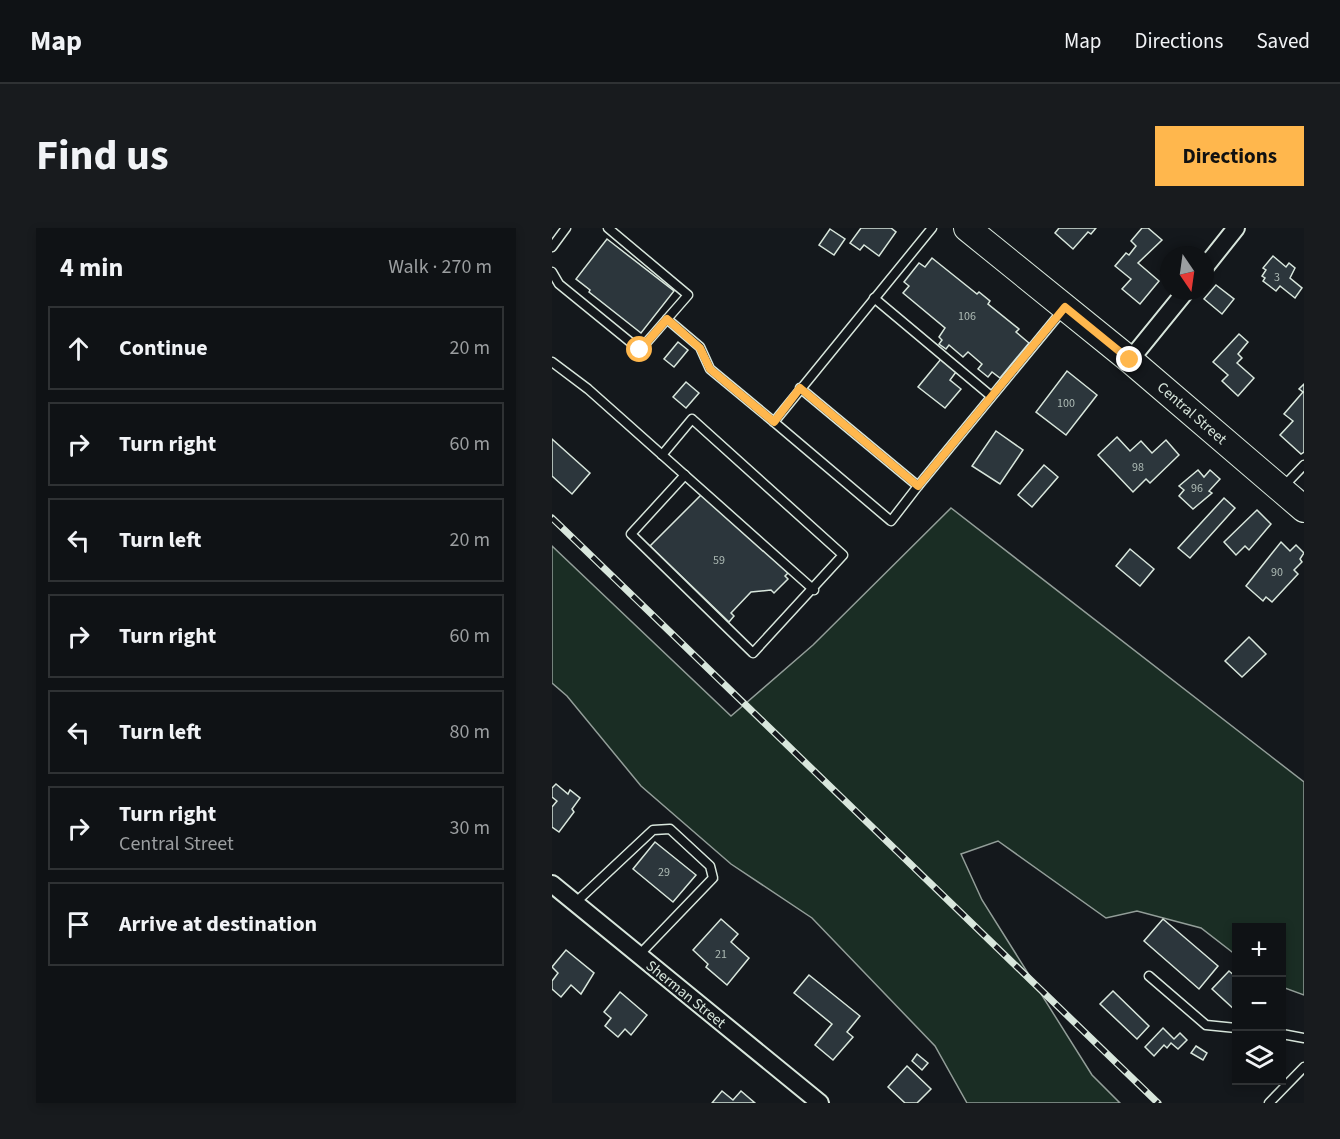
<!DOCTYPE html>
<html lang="en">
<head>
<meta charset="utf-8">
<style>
	body { margin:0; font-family:"Source Sans 3",sans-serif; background:#181b1e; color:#f1f3f6 }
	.controls { position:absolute; right:18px; bottom:18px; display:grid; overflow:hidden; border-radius:0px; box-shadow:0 3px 9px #0003 }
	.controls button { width:54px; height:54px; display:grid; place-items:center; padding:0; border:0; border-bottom:2px solid #2f3234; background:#0f1215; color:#f1f3f6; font:30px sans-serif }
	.compass { position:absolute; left:608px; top:18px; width:54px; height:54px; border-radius:50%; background:#0f1215; box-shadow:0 3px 9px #0003; rotate:167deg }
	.stop { position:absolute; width:18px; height:18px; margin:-14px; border:4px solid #ffb74d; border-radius:50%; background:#fff }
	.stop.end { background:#ffb74d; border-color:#fff; box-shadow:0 2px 6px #0008 }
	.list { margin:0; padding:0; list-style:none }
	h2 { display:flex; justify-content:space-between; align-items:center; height:78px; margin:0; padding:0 24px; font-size:26px }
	h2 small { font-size:20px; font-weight:400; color:#9b9ea0 }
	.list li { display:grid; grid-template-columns:39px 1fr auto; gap:18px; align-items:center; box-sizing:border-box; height:84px; margin:0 12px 12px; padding:0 12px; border:2px solid #2f3234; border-radius:0px }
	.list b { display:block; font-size:22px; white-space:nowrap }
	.list p { margin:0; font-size:20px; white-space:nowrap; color:#9b9ea0 }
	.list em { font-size:20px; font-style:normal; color:#9b9ea0 }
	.icon { flex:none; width:33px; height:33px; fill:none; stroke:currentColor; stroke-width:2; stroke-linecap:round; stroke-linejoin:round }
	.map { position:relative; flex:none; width:752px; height:875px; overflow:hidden; border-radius:0px }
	header { display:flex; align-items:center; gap:36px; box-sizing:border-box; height:84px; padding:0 30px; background:#0f1215; border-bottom:2px solid #2f3234 }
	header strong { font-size:28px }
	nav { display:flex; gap:33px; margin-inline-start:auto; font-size:21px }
	.intro { display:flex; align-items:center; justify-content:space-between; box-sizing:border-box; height:144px; padding:0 36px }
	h1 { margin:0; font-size:42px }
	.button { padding:15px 27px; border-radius:0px; background:#ffb74d; color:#111; font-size:21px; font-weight:700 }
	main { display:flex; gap:36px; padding:0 36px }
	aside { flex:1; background:#0f1215; border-radius:0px; box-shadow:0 3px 9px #0003 }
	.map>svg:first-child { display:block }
	.green { fill:#1a2d24; stroke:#939e99; stroke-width:1.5 }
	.building { fill:#2c363c; stroke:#d8e6dc; stroke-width:1.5 }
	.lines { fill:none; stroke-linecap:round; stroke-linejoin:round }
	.lane-casing { stroke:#d8e6dc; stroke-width:11 }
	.street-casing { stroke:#d8e6dc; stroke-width:20 }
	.primary-casing { stroke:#d8e6dc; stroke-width:28 }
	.lane { stroke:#14181c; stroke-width:8 }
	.street { stroke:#14181c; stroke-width:16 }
	.primary { stroke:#14181c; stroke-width:26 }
	.rail-casing { stroke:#d8e6dc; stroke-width:7 }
	.rail { stroke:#14181c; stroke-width:4.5; stroke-dasharray:14; stroke-linecap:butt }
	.route { stroke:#ffb74d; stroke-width:8 }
	.labels { text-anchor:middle; stroke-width:4.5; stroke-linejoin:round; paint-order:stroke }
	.number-label { font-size:12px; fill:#adbab4 }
	.street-label { font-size:15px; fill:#d8e6dc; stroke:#14181c }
</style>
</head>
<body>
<header>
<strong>Map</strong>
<nav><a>Map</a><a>Directions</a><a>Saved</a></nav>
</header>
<div class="intro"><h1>Find us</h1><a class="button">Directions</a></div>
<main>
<aside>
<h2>4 min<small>Walk · 270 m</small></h2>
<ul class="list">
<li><svg class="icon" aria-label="ahead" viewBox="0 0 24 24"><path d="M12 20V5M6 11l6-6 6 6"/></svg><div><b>Continue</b></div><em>20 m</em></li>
<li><svg class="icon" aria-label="right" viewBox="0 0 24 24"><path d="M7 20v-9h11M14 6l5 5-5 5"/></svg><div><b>Turn right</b></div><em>60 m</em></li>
<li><svg class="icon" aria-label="left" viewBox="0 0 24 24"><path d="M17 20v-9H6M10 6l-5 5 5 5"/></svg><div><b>Turn left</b></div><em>20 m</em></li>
<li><svg class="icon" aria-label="right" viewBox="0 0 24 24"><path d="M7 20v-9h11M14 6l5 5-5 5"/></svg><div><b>Turn right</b></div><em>60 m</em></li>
<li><svg class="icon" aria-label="left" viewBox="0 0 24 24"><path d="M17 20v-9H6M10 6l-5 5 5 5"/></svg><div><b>Turn left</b></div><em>80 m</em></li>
<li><svg class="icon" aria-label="right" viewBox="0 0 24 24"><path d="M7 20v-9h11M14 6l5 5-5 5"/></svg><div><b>Turn right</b><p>Central Street</p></div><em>30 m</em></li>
<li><svg class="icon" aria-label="arrive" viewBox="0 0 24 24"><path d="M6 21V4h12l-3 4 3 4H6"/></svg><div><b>Arrive at destination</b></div></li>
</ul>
</aside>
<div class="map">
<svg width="752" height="875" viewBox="0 0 752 875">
	<rect width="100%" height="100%" fill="#14181c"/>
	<!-- green -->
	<path class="green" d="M399,280L752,554V767L730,759V700H684V727L649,700L585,683L554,690L446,613L409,626L430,672L540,847L568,875H415L383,818L260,690L179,636L89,558L15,468L0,455V318L179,488L261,417Z"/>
	<!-- building -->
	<g class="building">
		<path d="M309,0H339L344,4L327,28L312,17L308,22L298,15Z"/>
		<path d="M507,0H544L539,6L536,4L521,21L503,5Z"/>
		<path d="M590,0H596L610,12L586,35L607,53L588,76L570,61L579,51L563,38L574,25L577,27L584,18L579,13Z"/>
		<path d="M278,1L293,11L282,27L267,17Z"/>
		<path d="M55,11L122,63L89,105L37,64L38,62L24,51Z"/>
		<path d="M721,28L734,39L737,35L743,40L738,50L750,60L743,70L728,58L724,63L711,53L713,50L710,48L714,42L711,40Z"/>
		<path d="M380,30L425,66L427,64L438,73L436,76L467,101L464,104L477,115L448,150L440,144L436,149L426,141L430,136L416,124L411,129L397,117L394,121L387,116L390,112L387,109L393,100L351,65L357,58L352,54L367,35L373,39Z"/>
		<path d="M664,57L682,71L670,86L652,71Z"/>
		<path d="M687,106L696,114L686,126L690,130L685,135L702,150L686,168L670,153L676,147L661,134Z"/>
		<path d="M126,114L136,122L122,139L112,131Z"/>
		<path d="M389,131L404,144L398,152L409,161L393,180L366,159Z"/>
		<path d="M515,143L545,167L514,207L484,184Z"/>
		<path d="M134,154L147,165L134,180L121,169Z"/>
		<path d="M752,156V224L749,226L728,207L741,193L732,186L751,164L747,161Z"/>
		<path d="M444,203L471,222L448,256L420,238Z"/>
		<path d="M565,209L578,223L589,213L600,225L614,212L627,227L598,255L594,251L581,264L546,227Z"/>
		<path d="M0,211L38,245L20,266L0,248Z"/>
		<path d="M492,237L506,249L480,279L466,267Z"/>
		<path d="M646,242L652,249L658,242L668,251L657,263L660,265L641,281L627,268L632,262L627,258Z"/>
		<path d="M151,265L236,345L233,348L236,351L222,365L219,362L199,364L179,385L182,388L177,394L98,318Z"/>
		<path d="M672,270L683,280L638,330L626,320Z"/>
		<path d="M705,282L719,296L697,322L693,318L684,327L672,314Z"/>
		<path d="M729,314L738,323L744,317L752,325L748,331L750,334L742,342L746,346L720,374L714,369L711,373L694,358Z"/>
		<path d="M578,321L602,341L588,358L564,338Z"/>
		<path d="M697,409L714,426L690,449L673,433Z"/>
		<path d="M4,556L16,566L18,562L28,570L20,581L22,584L7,604L0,599V579L5,573L0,569V560Z"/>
		<path d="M103,614L144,647L121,674L81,641Z"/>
		<path d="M169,691L186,706L179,714L197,730L175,757L154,739L156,736L141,722Z"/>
		<path d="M611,691L666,738L647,761L592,713Z"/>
		<path d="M14,722L42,745L29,766L19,757L9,769L0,761V753L6,745L0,739Z"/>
		<path d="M677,743L684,749L683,782L660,761Z"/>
		<path d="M257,747L308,788L295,804L301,809L281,832L263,817L280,796L242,765Z"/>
		<path d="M561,763L597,798L585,811L548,776Z"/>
		<path d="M68,764L95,787L79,807L73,801L66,809L53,798L59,790L52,784Z"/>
		<path d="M611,800L622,811L628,805L635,812L626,821L619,815L615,820L612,817L602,828L593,819Z"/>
		<path d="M644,818L655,825L651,832L639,825Z"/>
		<path d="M365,826L376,835L370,842L360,833Z"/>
		<path d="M355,838L379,861L365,875H353L336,859Z"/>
		<path d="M170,863L181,872L189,863L203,875H160Z"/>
	</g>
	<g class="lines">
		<defs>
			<g id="lane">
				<path d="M0,19L14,0"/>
				<path d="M0,44L7,56L88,122L136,67L56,0"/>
				<path d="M322,70L439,168"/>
				<path d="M115,91L148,119L158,141L222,194"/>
				<path d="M0,134L36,161L262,362"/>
				<path d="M248,160L366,258L339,293L222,194L380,0"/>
				<path d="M110,227L140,191L291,327L201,425L79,306L133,247"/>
				<path d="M366,258L511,82"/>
				<path d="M731,259L752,237"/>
				<path d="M23,675L101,602L118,601L158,638L161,650L87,727"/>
				<path d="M597,748L654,797L684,800"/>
				<path d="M730,806L752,810"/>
				<path d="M717,875L752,839"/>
			</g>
			<g id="street">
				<path d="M653,39L684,0"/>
				<path d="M578,132L634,63"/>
				<path d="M0,656L268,875"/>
			</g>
			<path id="primary" d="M415,0L578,132L752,281"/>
		</defs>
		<!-- lane casing -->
		<use href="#lane" class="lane-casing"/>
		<!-- street casing -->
		<use href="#street" class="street-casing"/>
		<!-- primary casing -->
		<use href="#primary" class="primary-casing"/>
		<!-- lane -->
		<use href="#lane" class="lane"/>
		<!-- street -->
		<use href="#street" class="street"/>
		<!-- primary -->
		<use href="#primary" class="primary"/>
		<defs>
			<path id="rail" d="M0,290L606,875"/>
		</defs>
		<!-- rail casing -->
		<use href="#rail" class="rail-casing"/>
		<!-- rail -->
		<use href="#rail" class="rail"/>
	</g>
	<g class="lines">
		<!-- route -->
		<path class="route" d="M88,122L115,91L148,120L158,141L222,194L248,160L366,258L513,79L578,132"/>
	</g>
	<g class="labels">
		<!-- number labels -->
		<g class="number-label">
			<text x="725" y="53">3</text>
			<text x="415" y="92">106</text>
			<text x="514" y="179">100</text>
			<text x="586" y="243">98</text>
			<text x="645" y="264">96</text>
			<text x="167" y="336">59</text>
			<text x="725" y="348">90</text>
			<text x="112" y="648">29</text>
			<text x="169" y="730">21</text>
		</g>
		<!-- street labels -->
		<g class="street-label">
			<text transform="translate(640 185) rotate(41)" y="5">Central Street</text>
			<text transform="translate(134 766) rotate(39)" y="5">Sherman Street</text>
		</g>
	</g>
</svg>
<div class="controls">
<button>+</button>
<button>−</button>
<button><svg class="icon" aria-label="layers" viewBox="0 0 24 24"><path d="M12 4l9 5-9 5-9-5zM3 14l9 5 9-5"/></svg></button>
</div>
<svg class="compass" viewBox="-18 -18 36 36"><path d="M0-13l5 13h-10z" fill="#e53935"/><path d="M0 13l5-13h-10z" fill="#9b9ea0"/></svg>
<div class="stop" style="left:88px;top:122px"></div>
<div class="stop end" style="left:578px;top:132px"></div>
</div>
</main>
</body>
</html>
